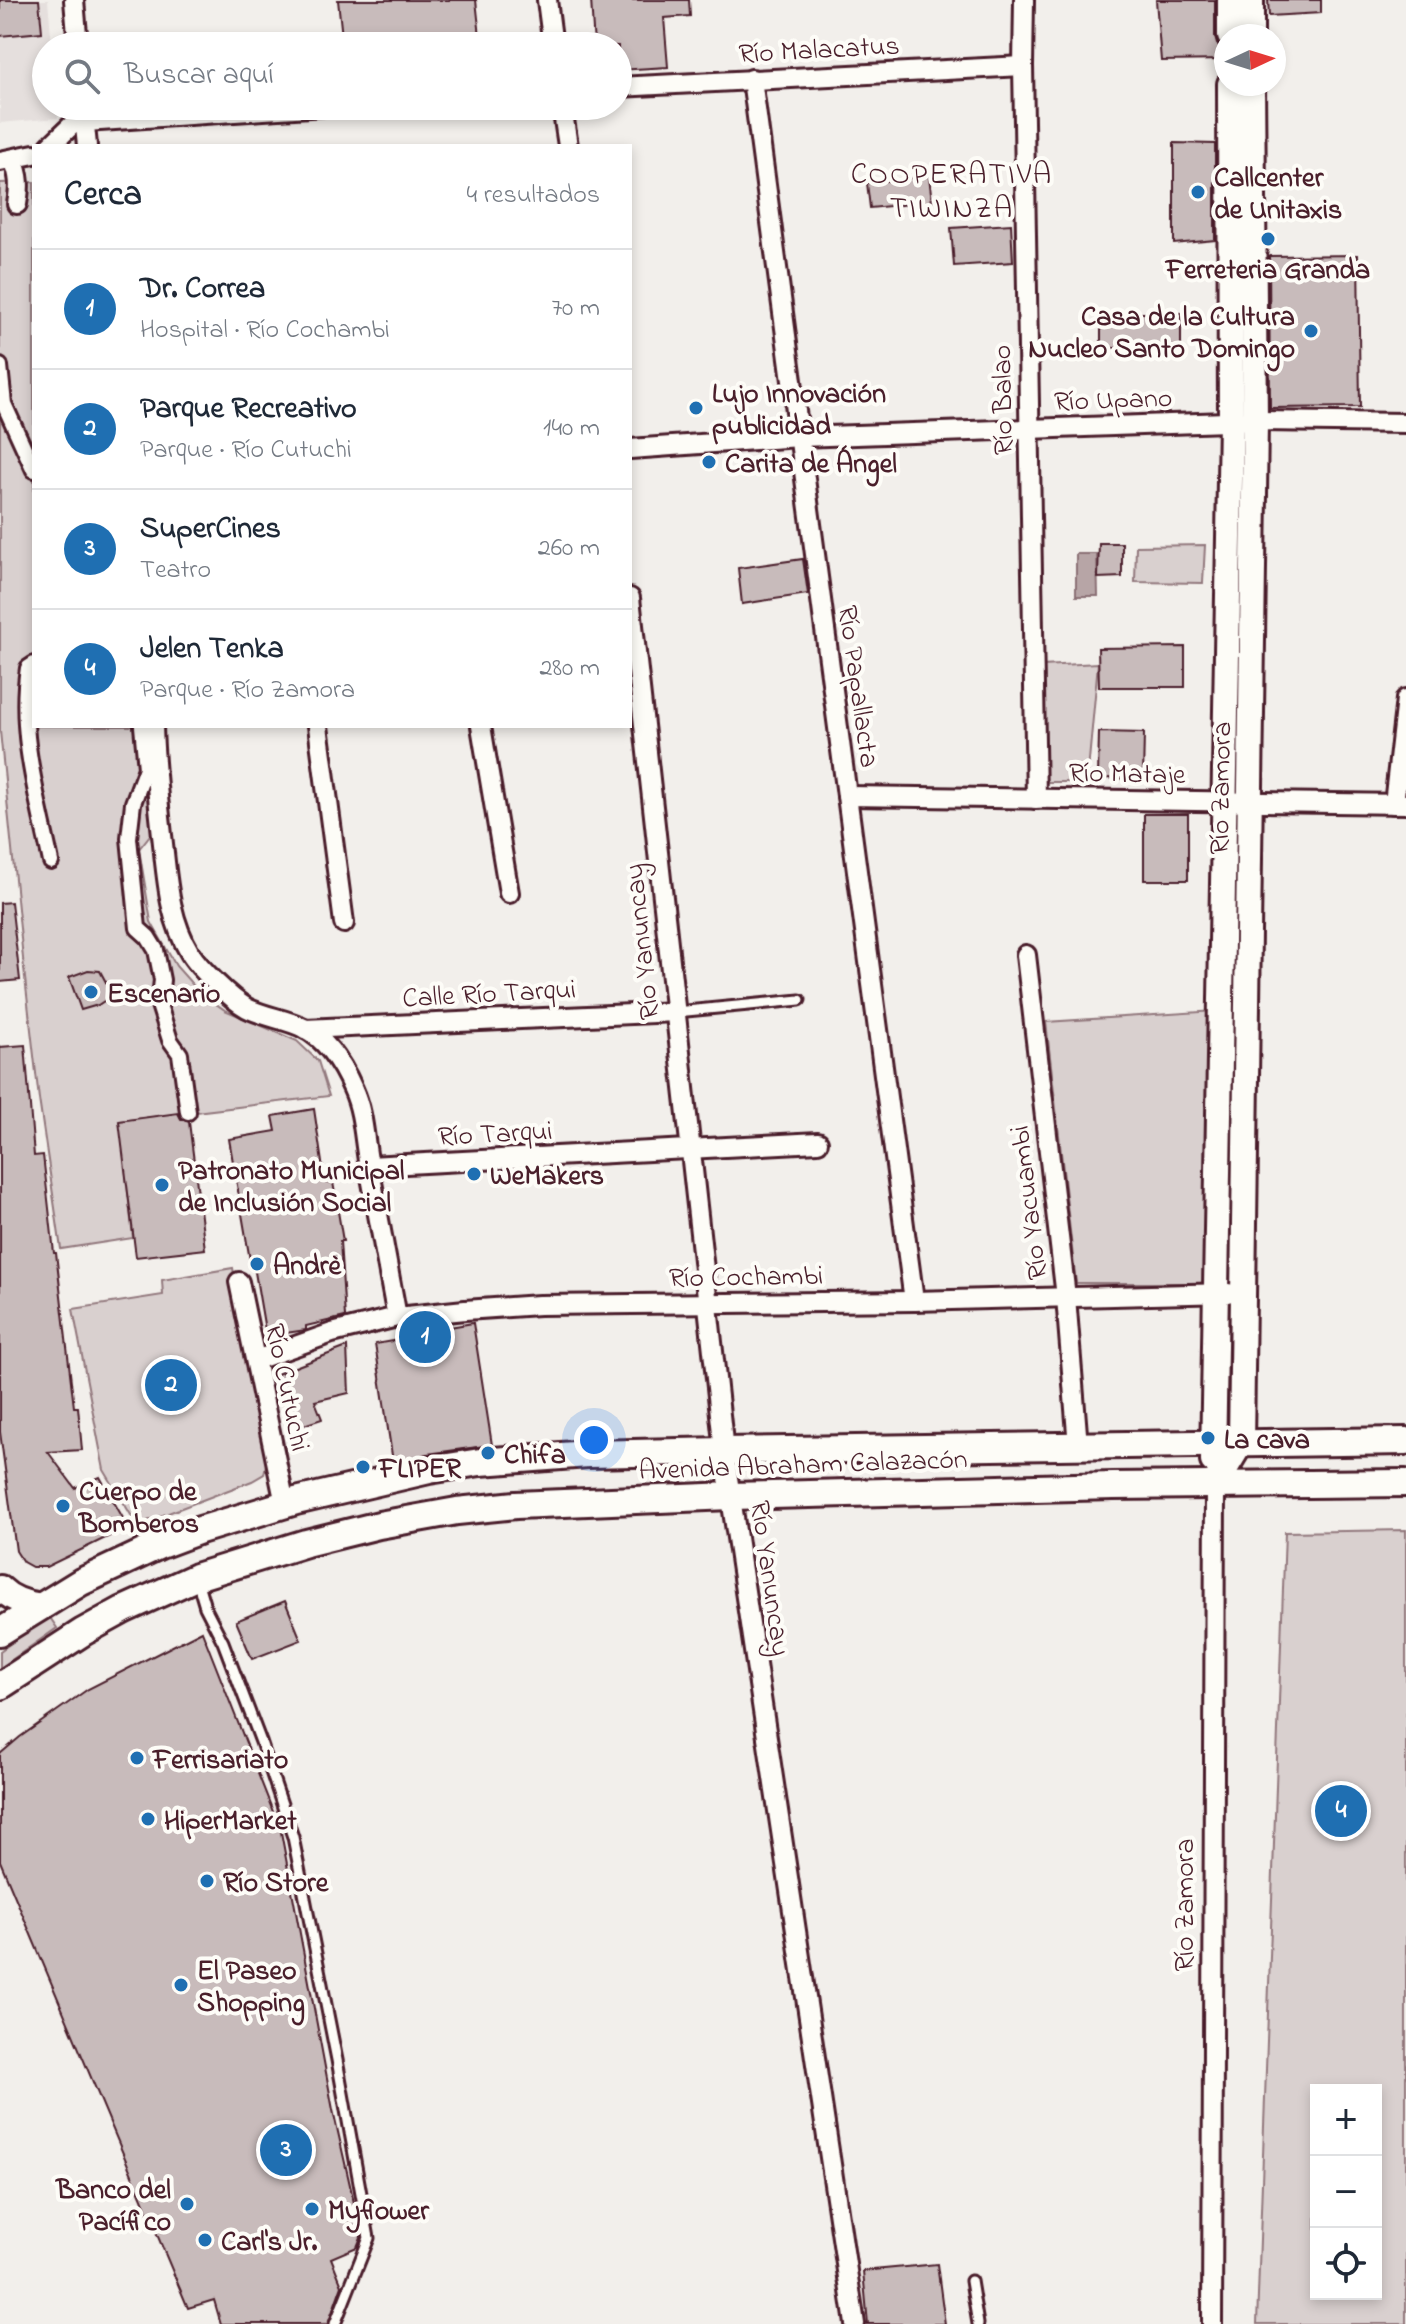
<!DOCTYPE html>
<html lang="es">
<head>
<meta charset="utf-8">
<style>
	body { margin:0; font-family:"Indie Flower",sans-serif; background:#f2f2f3; color:#1f2937 }
	.controls { position:absolute; right:24px; bottom:24px; display:grid; overflow:hidden; border-radius:0px; box-shadow:0 4px 12px #0003 }
	.controls button { width:72px; height:72px; display:grid; place-items:center; padding:0; border:0; border-bottom:2px solid #e0e1e3; background:#fff; color:#1f2937; font:40px sans-serif }
	.compass { position:absolute; left:1214px; top:24px; width:72px; height:72px; border-radius:50%; background:#fff; box-shadow:0 4px 12px #0003; rotate:86deg }
	.you { position:absolute; left:594px; top:1440px; width:28px; height:28px; margin:-20px; border:6px solid #fff; border-radius:50%; background:#1a73e8; box-shadow:0 0 0 12px #1a73e833 }
	.badge { display:grid; place-items:center; width:52px; height:52px; border-radius:50%; background:#1f6fb2; color:#fff; font-size:26px; font-weight:700 }
	.pin { position:absolute; translate:-50% -50%; border:4px solid #fff; box-shadow:0 2px 8px #0006 }
	.list { margin:0; padding:0; list-style:none }
	h2 { display:flex; justify-content:space-between; align-items:center; height:104px; margin:0; padding:0 32px; font-size:34px }
	h2 small { font-size:26px; font-weight:400; color:#747a83 }
	.list li { display:grid; grid-template-columns:52px 1fr auto; gap:24px; align-items:center; box-sizing:border-box; height:120px; padding:0 32px; border-top:2px solid #e0e1e3 }
	.list b { display:block; font-size:30px; white-space:nowrap }
	.list p { margin:0; font-size:26px; white-space:nowrap; color:#747a83 }
	.list em { font-size:26px; font-style:normal; color:#747a83 }
	.icon { flex:none; width:44px; height:44px; fill:none; stroke:currentColor; stroke-width:2; stroke-linecap:round; stroke-linejoin:round }
	.map { position:relative; flex:none; width:1406px; height:2324px; overflow:hidden }
	.search { position:absolute; background:#fff; box-shadow:0 4px 12px #0003; left:32px; top:32px; width:600px; height:88px; display:flex; align-items:center; gap:20px; box-sizing:border-box; padding:0 28px; border-radius:44px; color:#747a83; font-size:30px }
	.panel { position:absolute; background:#fff; box-shadow:0 4px 12px #0003; left:32px; top:144px; width:600px; height:584px; border-radius:0px }
	.map>svg:first-child { display:block }
	.built { fill:#e5dfdd }
	.green { fill:#d9d0cf; stroke:#92787d; stroke-width:2; fill-rule:evenodd }
	.water { fill:#b7a5a6; stroke:#8b6f75; stroke-width:2 }
	.building { fill:#c8bbbb; stroke:#4a1f2b; stroke-width:2 }
	.lines { fill:none; stroke-linecap:round; stroke-linejoin:round }
	.service-casing { stroke:#4a1f2b; stroke-width:15 }
	.pedestrian-casing { stroke:#4a1f2b; stroke-width:20 }
	.minor-casing { stroke:#4a1f2b; stroke-width:24 }
	.tertiary-casing { stroke:#4a1f2b; stroke-width:30 }
	.secondary-casing { stroke:#4a1f2b; stroke-width:32 }
	.service { stroke:#fdfcf7; stroke-width:9 }
	.pedestrian { stroke:#fdfcf7; stroke-width:14 }
	.minor { stroke:#fdfcf7; stroke-width:18 }
	.tertiary { stroke:#fdfcf7; stroke-width:24 }
	.secondary { stroke:#fdfcf7; stroke-width:26 }
	.poi-dot { fill:#1f6fb2; stroke:#fdfcf7; stroke-width:3 }
	.labels { text-anchor:middle; stroke-width:8; stroke-linejoin:round; paint-order:stroke }
	.street-label { font-size:28px; fill:#4a1f2b; stroke:#fdfcf7 }
	.poi-label { font-size:28px; font-weight:bold; fill:#4a1f2b; stroke:#fdfcf7; text-anchor:start }
	.neighbourhood-label { font-size:30px; letter-spacing:2px; fill:#4a1f2b; stroke:#fdfcf7 }
</style>
</head>
<body>
<div class="map">
<svg width="1406" height="2324" viewBox="0 0 1406 2324">
	<rect width="100%" height="100%" fill="#f2efeb"/>
	<filter id="ink" filterUnits="userSpaceOnUse"><feTurbulence type="fractalNoise" baseFrequency=".0125" numOctaves="2"/><feDisplacementMap in="SourceGraphic" scale="16" xChannelSelector="R" yChannelSelector="G"/><feConvolveMatrix kernelMatrix="1 2 1 2 8 2 1 2 1" color-interpolation-filters="sRGB"/></filter>
	<g filter="url(#ink)">
		<!-- built -->
		<path class="built" d="M0,0H48L52,46H46V106H57L58,118L0,123Z"/>
		<!-- green -->
		<g class="green">
			<path d="M34,182V726H145L157,826L139,849L151,922L176,966L200,993L225,1010L297,1041L318,1061L329,1096L120,1121L133,1238L61,1249L39,1099L25,978L0,731V183Z"/>
			<path d="M1205,545L1203,583L1135,582L1136,546Z"/>
			<path d="M1098,663L1087,782H1039L1042,666Z"/>
			<path d="M1216,1011L1210,1283H1076L1046,1022Z"/>
			<path d="M233,1268L267,1460L264,1474L252,1481L137,1525L104,1470L73,1309L163,1295L162,1280Z"/>
			<path d="M1406,1530V2324H1257L1285,1532ZM1316,2090H1376V2294H1316Z"/>
			<path d="M49,1616L57,1628L0,1668V1651Z"/>
		</g>
		<!-- water -->
		<path class="water" d="M1076,554H1097L1098,596H1076Z"/>
		<!-- building -->
		<g class="building">
			<path d="M0,0H39L42,32L0,36Z"/>
			<path d="M338,0H476L481,46H343Z"/>
			<path d="M591,0H689L690,16L664,18L668,67L618,70V46H594Z"/>
			<path d="M1156,0H1215V37L1217,44L1226,50V60L1161,61Z"/>
			<path d="M1268,0H1321V13L1269,16Z"/>
			<path d="M1174,143L1215,144V240L1174,244Z"/>
			<path d="M929,176L932,202L870,208L867,183Z"/>
			<path d="M1011,224L1013,262L954,266L951,228Z"/>
			<path d="M1358,255L1360,407L1270,408L1269,256Z"/>
			<rect x="1101" y="313" width="80" height="35"/>
			<path d="M1099,543H1122V577L1098,578Z"/>
			<path d="M803,559L808,594L742,604L738,568Z"/>
			<path d="M1185,647V687H1099L1098,648Z"/>
			<path d="M1099,732L1144,733L1143,779L1098,778Z"/>
			<rect x="1144" y="814" width="44" height="66"/>
			<path d="M11,902L20,980L0,982V903Z"/>
			<path d="M88,970L100,971L107,984V999L98,1005L81,1010L69,977Z"/>
			<path d="M25,1045L34,1156L43,1155L54,1253H56L74,1407H78L82,1450L48,1452L75,1488L100,1477L128,1527L46,1567H32L23,1562L16,1551L0,1432V1047Z"/>
			<path d="M314,1109L325,1183L333,1182L343,1241H340L345,1317L306,1326V1330L266,1336L254,1266H251L229,1139L276,1131L273,1116Z"/>
			<path d="M178,1113L181,1119L189,1122L205,1249L136,1257L119,1121Z"/>
			<path d="M473,1323L492,1445L427,1454L393,1462L375,1344L432,1334V1330Z"/>
			<path d="M347,1347L349,1393L315,1401L322,1419L289,1430L277,1374Z"/>
			<path d="M285,1601L301,1640L252,1659L236,1621Z"/>
			<path d="M202,1631L281,1832L333,2110L359,2225L361,2237L357,2247L331,2258L342,2285L328,2324H221L214,2300L188,2308L0,1861V1754L20,1737L88,1689Z"/>
			<path d="M937,2264L945,2324H868L863,2271Z"/>
		</g>
		<g class="lines">
			<defs>
				<g id="service">
					<path d="M676,1012L800,1000"/>
					<path d="M197,1580L205,1607L223,1642L261,1742L293,1837L337,2060L369,2238L335,2324"/>
					<path d="M971,2281L978,2324"/>
				</g>
				<g id="pedestrian">
					<path d="M0,366L4,404L34,470"/>
					<path d="M34,664L28,668C18,732 38,800 51,862"/>
					<path d="M142,726L146,768L133,803L129,838L138,928L148,937L156,950L162,980L159,1005L170,1040L180,1054L188,1112"/>
				</g>
				<g id="minor">
					<path d="M74,0L78,46"/>
					<path d="M547,0L553,46"/>
					<path d="M1024,0L1023,66L1036,799"/>
					<path d="M752,79L914,1301"/>
					<path d="M618,87L1023,66"/>
					<path d="M83,106L87,146"/>
					<path d="M562,106L568,146"/>
					<path d="M50,146L72,125L85,122L325,106"/>
					<path d="M13,160C20,175 20,187 17,204"/>
					<path d="M0,161L34,154"/>
					<path d="M630,449L799,437L1255,421L1406,423"/>
					<path d="M630,598L724,1451L855,2324"/>
					<path d="M153,726C154,763 158,799 162,835C167,876 168,917 190,953C199,968 231,999 247,1008C265,1017 286,1019 304,1028C327,1040 343,1066 353,1089C364,1113 364,1140 369,1166L818,1142"/>
					<path d="M318,726L344,923"/>
					<path d="M481,726L509,893"/>
					<path d="M847,796L1406,804"/>
					<path d="M1394,804L1406,699"/>
					<path d="M1026,955L1066,1297L1078,1446"/>
					<path d="M305,1029L676,1012"/>
					<path d="M369,1166L397,1317"/>
					<path d="M239,1282L285,1504"/>
					<path d="M256,1360L332,1333L397,1317L465,1310L539,1305L914,1301L1228,1293"/>
					<path d="M1212,2324L1215,1486"/>
				</g>
				<g id="tertiary">
					<path d="M1230,0V36"/>
					<path d="M1251,0V36"/>
					<path d="M1213,1461L1231,422L1230,84"/>
					<path d="M1215,1486L1241,1443L1255,421L1252,84"/>
					<path d="M0,1588C11,1599 25,1604 41,1606"/>
				</g>
				<g id="secondary">
					<path d="M0,1632L81,1582L160,1545L200,1530L296,1501L429,1470L480,1462L588,1454L724,1451L1406,1441"/>
					<path d="M0,1686L83,1632L123,1610L196,1577L306,1543L379,1525L457,1511L516,1505L731,1496L1113,1486L1406,1483"/>
				</g>
			</defs>
			<!-- service casing -->
			<use href="#service" class="service-casing"/>
			<!-- pedestrian casing -->
			<use href="#pedestrian" class="pedestrian-casing"/>
			<!-- minor casing -->
			<use href="#minor" class="minor-casing"/>
			<!-- tertiary casing -->
			<use href="#tertiary" class="tertiary-casing"/>
			<!-- secondary casing -->
			<use href="#secondary" class="secondary-casing"/>
			<!-- service -->
			<use href="#service" class="service"/>
			<!-- pedestrian -->
			<use href="#pedestrian" class="pedestrian"/>
			<!-- minor -->
			<use href="#minor" class="minor"/>
			<!-- tertiary -->
			<use href="#tertiary" class="tertiary"/>
			<!-- secondary -->
			<use href="#secondary" class="secondary"/>
		</g>
	</g>
	<!-- markers -->
	<g class="poi-dot">
		<circle cx="1198" cy="192" r="8"/>
		<circle cx="1268" cy="239" r="8"/>
		<circle cx="1311" cy="331" r="8"/>
		<circle cx="696" cy="408" r="8"/>
		<circle cx="709" cy="462" r="8"/>
		<circle cx="91" cy="992" r="8"/>
		<circle cx="474" cy="1174" r="8"/>
		<circle cx="162" cy="1185" r="8"/>
		<circle cx="257" cy="1264" r="8"/>
		<circle cx="1208" cy="1438" r="8"/>
		<circle cx="488" cy="1453" r="8"/>
		<circle cx="363" cy="1467" r="8"/>
		<circle cx="63" cy="1506" r="8"/>
		<circle cx="137" cy="1758" r="8"/>
		<circle cx="148" cy="1819" r="8"/>
		<circle cx="207" cy="1881" r="8"/>
		<circle cx="181" cy="1985" r="8"/>
		<circle cx="187" cy="2204" r="8"/>
		<circle cx="312" cy="2209" r="8"/>
		<circle cx="205" cy="2240" r="8"/>
	</g>
	<g class="labels">
		<!-- street labels -->
		<g class="street-label">
			<text transform="translate(819 48) rotate(-3)" y="10">Río Malacatus</text>
			<text transform="translate(1113 398) rotate(-2)" y="10">Río Upano</text>
			<text transform="translate(1001 400) rotate(-91)" y="10">Río Balao</text>
			<text transform="translate(860 686) rotate(82)" y="10">Río Papallacta</text>
			<text transform="translate(1127 772) rotate(1)" y="10">Río Mataje</text>
			<text transform="translate(1219 788) rotate(-89)" y="10">Río Zamora</text>
			<text transform="translate(640 942) rotate(-96)" y="10">Río Yanuncay</text>
			<text transform="translate(489 992) rotate(-3)" y="10">Calle Río Tarqui</text>
			<text transform="translate(495 1132) rotate(-3)" y="10">Río Tarqui</text>
			<text transform="translate(1027 1203) rotate(-97)" y="10">Río Yacuambi</text>
			<text transform="translate(746 1275) rotate(-1)" y="10">Río Cochambi</text>
			<text transform="translate(289 1387) rotate(78)" y="10">Río Cutuchi</text>
			<text transform="translate(803 1463) rotate(-2)" y="10">Avenida Abraham Calazacón</text>
			<text transform="translate(772 1578) rotate(82)" y="10">Río Yanuncay</text>
			<text transform="translate(1183 1905) rotate(-90)" y="10">Río Zamora</text>
		</g>
		<!-- poi labels -->
		<g class="poi-label">
			<text x="1214" y="186">Callcenter<tspan x="1214" dy="32">de Unitaxis</tspan></text>
			<text x="1268" y="278" text-anchor="middle">Ferreteria Granda</text>
			<text x="1295" y="325" text-anchor="end">Casa de la Cultura<tspan x="1295" dy="32">Nucleo Santo Domingo</tspan></text>
			<text x="712" y="402">Lujo Innovación<tspan x="712" dy="32">publicidad</tspan></text>
			<text x="725" y="472">Carita de Ángel</text>
			<text x="107" y="1002">Escenario</text>
			<text x="178" y="1179">Patronato Municipal<tspan x="178" dy="32">de Inclusión Social</tspan></text>
			<text x="490" y="1184">WeMakers</text>
			<text x="273" y="1274">Andrè</text>
			<text x="1224" y="1448">La cava</text>
			<text x="504" y="1463">Chifa</text>
			<text x="379" y="1477">FLIPER</text>
			<text x="79" y="1500">Cuerpo de<tspan x="79" dy="32">Bomberos</tspan></text>
			<text x="153" y="1768">Ferrisariato</text>
			<text x="164" y="1829">HiperMarket</text>
			<text x="223" y="1891">Río Store</text>
			<text x="197" y="1979">El Paseo<tspan x="197" dy="32">Shopping</tspan></text>
			<text x="171" y="2198" text-anchor="end">Banco del<tspan x="171" dy="32">Pacífico</tspan></text>
			<text x="328" y="2219">Myflower</text>
			<text x="221" y="2250">Carl's Jr.</text>
		</g>
		<!-- neighbourhood labels -->
		<g class="neighbourhood-label">
			<text x="952" y="183">COOPERATIVA<tspan x="952" dy="34">TIWINZA</tspan></text>
		</g>
	</g>
</svg>
<div class="controls">
<button>+</button>
<button>−</button>
<button><svg class="icon" aria-label="locate" viewBox="0 0 24 24"><circle cx="12" cy="12" r="6"/><path d="M12 2v4M12 18v4M2 12h4M18 12h4"/></svg></button>
</div>
<svg class="compass" viewBox="-18 -18 36 36"><path d="M0-13l5 13h-10z" fill="#e53935"/><path d="M0 13l5-13h-10z" fill="#747a83"/></svg>
<div class="you"></div>
<div class="pin badge" style="left:425px;top:1337px">1</div>
<div class="pin badge" style="left:171px;top:1385px">2</div>
<div class="pin badge" style="left:286px;top:2150px">3</div>
<div class="pin badge" style="left:1341px;top:1811px">4</div>
<div class="search"><svg class="icon" aria-label="search" viewBox="0 0 24 24"><circle cx="10" cy="10" r="6"/><path d="M15 15l6 6"/></svg>Buscar aquí</div>
<section class="panel">
<h2>Cerca<small>4 resultados</small></h2>
<ul class="list">
<li><span class="badge">1</span><div><b>Dr. Correa</b><p>Hospital · Río Cochambi</p></div><em>70 m</em></li>
<li><span class="badge">2</span><div><b>Parque Recreativo</b><p>Parque · Río Cutuchi</p></div><em>140 m</em></li>
<li><span class="badge">3</span><div><b>SuperCines</b><p>Teatro</p></div><em>260 m</em></li>
<li><span class="badge">4</span><div><b>Jelen Tenka</b><p>Parque · Río Zamora</p></div><em>280 m</em></li>
</ul>
</section>
</div>
</body>
</html>
